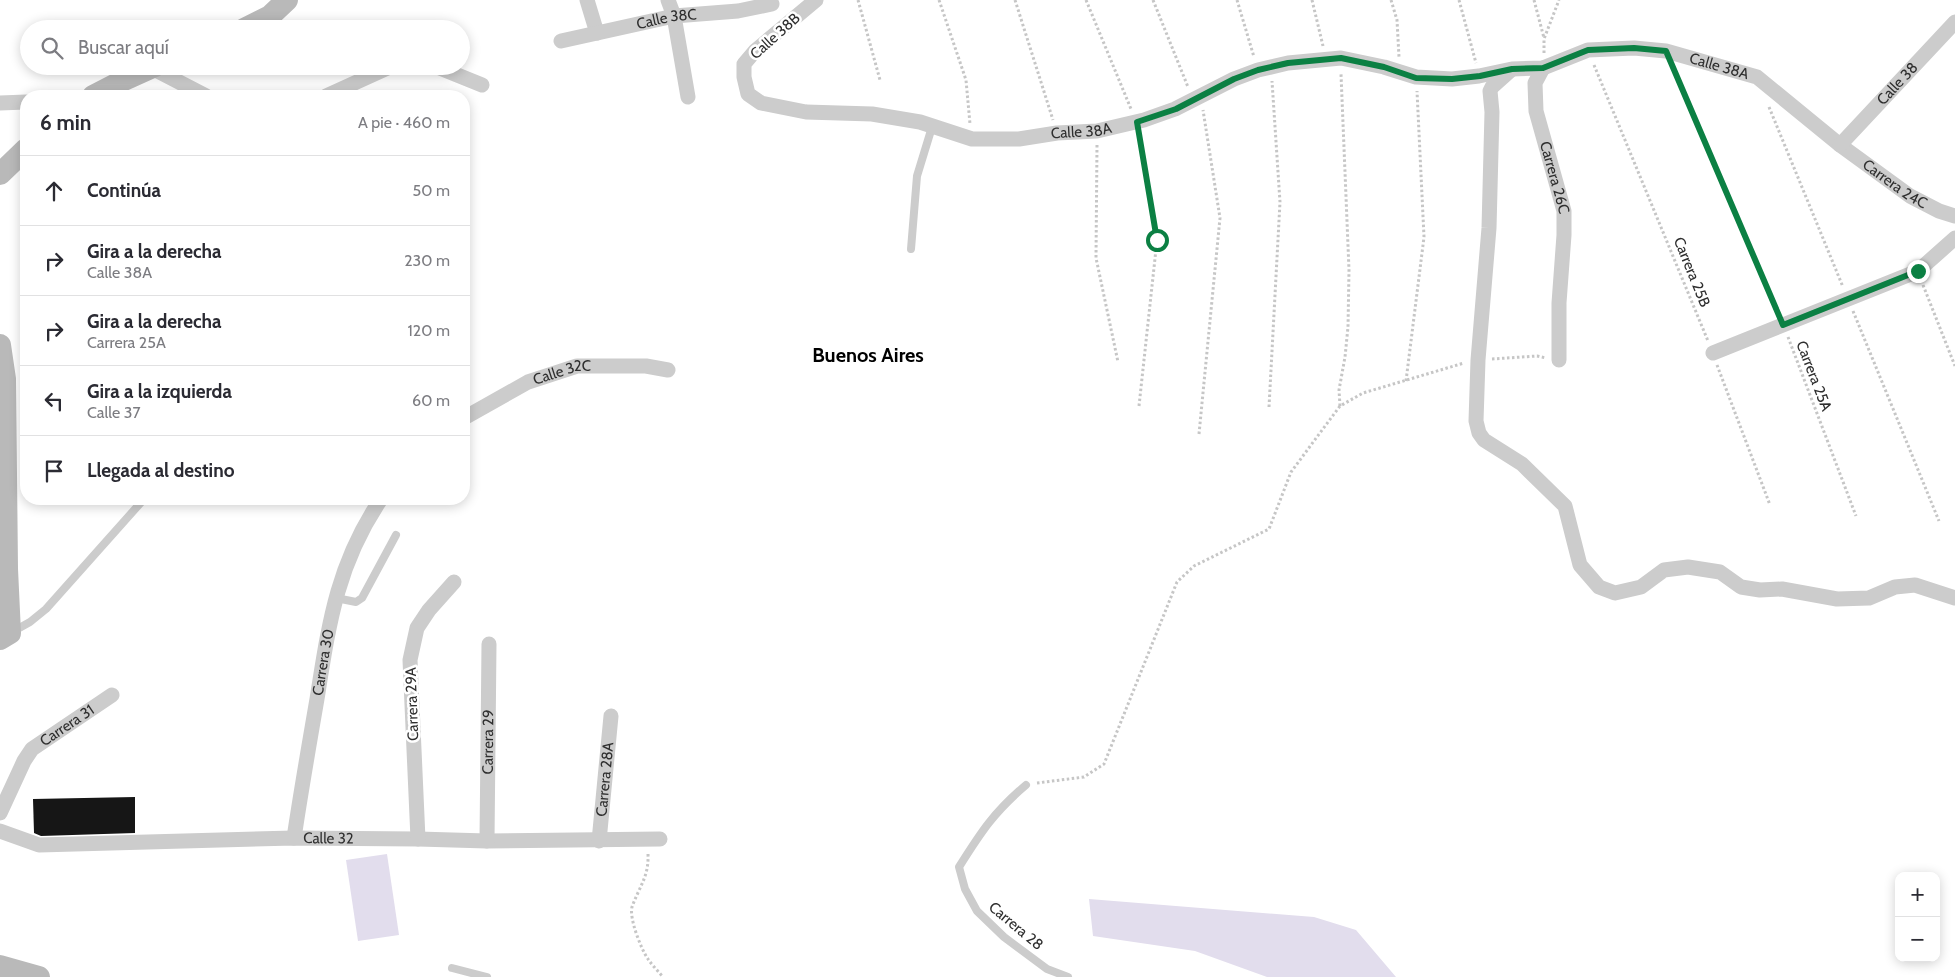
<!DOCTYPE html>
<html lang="es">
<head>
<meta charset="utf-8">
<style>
	body { margin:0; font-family:Cabin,sans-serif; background:#f2f2f3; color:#2b2b33 }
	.controls { position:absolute; right:15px; bottom:15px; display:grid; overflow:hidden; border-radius:10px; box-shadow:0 2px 12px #0003 }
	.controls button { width:45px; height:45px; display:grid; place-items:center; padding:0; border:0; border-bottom:1px solid #e1e1e2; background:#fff; color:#2b2b33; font:25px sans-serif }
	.stop { position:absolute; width:15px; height:15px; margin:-11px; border:4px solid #0b8043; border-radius:50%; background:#fff }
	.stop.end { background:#0b8043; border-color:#fff; box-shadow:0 1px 5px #0008 }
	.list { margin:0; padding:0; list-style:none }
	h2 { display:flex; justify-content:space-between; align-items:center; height:65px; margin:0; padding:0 20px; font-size:21px }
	h2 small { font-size:16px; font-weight:400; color:#7c7c81 }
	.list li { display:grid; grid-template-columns:32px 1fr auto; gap:15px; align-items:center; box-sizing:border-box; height:70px; padding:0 20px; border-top:1px solid #e1e1e2 }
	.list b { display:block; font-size:19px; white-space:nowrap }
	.list p { margin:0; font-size:16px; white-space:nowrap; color:#7c7c81 }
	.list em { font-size:16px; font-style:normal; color:#7c7c81 }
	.icon { flex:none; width:28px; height:28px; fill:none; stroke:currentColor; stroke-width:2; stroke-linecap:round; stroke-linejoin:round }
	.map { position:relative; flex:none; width:1955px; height:977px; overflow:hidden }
	.search { position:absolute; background:#fff; box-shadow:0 2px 12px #0003; left:20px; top:20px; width:450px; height:55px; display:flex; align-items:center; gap:12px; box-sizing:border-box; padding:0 18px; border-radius:28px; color:#7c7c81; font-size:19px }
	.panel { position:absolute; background:#fff; box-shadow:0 2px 12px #0003; left:20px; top:90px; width:450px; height:415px; border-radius:20px }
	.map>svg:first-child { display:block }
	.green { fill:#e2dded }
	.building { fill:#161616 }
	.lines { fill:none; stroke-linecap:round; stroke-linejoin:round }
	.path { stroke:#c6c6c6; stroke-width:3; stroke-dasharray:2.5 2.5; stroke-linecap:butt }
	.lane { stroke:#ccc; stroke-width:8 }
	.street { stroke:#ccc; stroke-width:15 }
	.secondary { stroke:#b9b9b9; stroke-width:22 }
	.route { stroke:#0b8043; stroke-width:6 }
	.labels { text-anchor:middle; stroke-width:5; stroke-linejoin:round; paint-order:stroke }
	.street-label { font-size:15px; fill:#2f2f2f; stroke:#fff }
	.district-label { font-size:20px; font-weight:bold; fill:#000; stroke:#fff }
</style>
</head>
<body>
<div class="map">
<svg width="1955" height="977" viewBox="0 0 1955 977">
	<rect width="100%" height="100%" fill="#fff"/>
	<!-- green -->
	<g class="green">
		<path d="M387,854L399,935L358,941L346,860Z"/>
		<path d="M1089,899L1314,917L1356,930L1396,977H1267L1195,951L1093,936Z"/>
	</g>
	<!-- building -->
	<path class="building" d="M135,797V833L41,836L34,833L33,799Z"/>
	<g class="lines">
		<!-- path -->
		<g class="path">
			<path d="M858,0L880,80"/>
			<path d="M939,0L966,80L970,124"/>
			<path d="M1015,0L1053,120"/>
			<path d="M1086,0L1131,109"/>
			<path d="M1153,0L1188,87"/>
			<path d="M1237,0L1254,57"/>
			<path d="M1312,0L1323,46"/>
			<path d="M1391,0L1397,20L1399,57"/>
			<path d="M1459,0L1476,63"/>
			<path d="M1534,0L1544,38"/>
			<path d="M1544,53V39L1559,0"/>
			<path d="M1594,65L1708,341"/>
			<path d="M1674,68L1778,313"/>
			<path d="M1769,107L1843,287"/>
			<path d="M1097,145L1096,258L1118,362"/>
			<path d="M1923,285L1955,366"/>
			<path d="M1853,311L1939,521"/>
			<path d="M1788,337L1856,516"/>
			<path d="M1492,359L1537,356L1546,358"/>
			<path d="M1717,365L1770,505"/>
			<path d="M1406,381L1424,237L1417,91"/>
			<path d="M1139,406L1157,240L1139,137"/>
			<path d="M1340,406L1339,390L1345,357L1348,327L1349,270L1341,74"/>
			<path d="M1269,407L1280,202L1272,81"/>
			<path d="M1199,434L1220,218L1203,110"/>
			<path d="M1037,783L1084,777L1104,764L1177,582L1194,566L1269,529L1291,472L1340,406L1363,393L1464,363"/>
			<path d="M648,854C649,877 639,887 632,907C629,918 641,949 648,959C652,965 658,971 663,977"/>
		</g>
		<!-- lane -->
		<g class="lane">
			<path d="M911,249L917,176L932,127"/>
			<path d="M336,598L356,602L362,598L396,535"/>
			<path d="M12,632L30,622L46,609L144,499"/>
			<path d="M1026,785C994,812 981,832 959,867L965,889L977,911L1004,937L1047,969L1068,977"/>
			<path d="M452,968L487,977"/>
		</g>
		<!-- street -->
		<g class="street">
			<path d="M587,0L597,33"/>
			<path d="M668,0L674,16L688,97"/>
			<path id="s1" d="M816,0L755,51L744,64V77L748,94L761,103L806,112L872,114L920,122L972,139H1019L1057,133L1097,131L1144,120L1175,109L1234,79L1258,70L1288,63L1341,58L1384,67L1416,77L1452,79L1479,76L1512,69L1543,68L1588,50L1634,48L1666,51L1757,77L1840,145L1910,196L1939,211L1955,216"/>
			<path id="s2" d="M561,41L674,16L738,11L772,4"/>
			<path d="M435,66L482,85"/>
			<path d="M152,68L206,96"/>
			<path id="s3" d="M1543,68L1535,83L1536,111L1564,211V235L1559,303V360"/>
			<path d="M1511,70L1492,87L1490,91L1492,112L1489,228L1478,360L1476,421L1479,433L1484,440L1522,464L1565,506L1580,565L1599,587L1615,593L1641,587L1664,570L1688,567L1720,572L1741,587L1760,590L1782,589L1837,599L1869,598L1895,587L1915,585L1955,598"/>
			<path d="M326,96L392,66"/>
			<path d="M0,103L26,102"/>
			<path id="s4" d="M1840,145L1955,22"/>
			<path d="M1713,353L1918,271L1955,238"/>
			<path id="s5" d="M464,418L528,382L577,366H646L668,370"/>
			<path id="s6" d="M0,813L24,761L32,749L112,695"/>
			<path id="s7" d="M0,831L39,845L294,838L418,839L487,841L660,839"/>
			<path id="s8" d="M294,838C301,791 309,745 317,699C329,623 337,564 381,499"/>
			<path d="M418,839L410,660L417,628L429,610L454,582"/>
			<path id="s9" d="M487,841L489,644"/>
			<path id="s10" d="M599,841L611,716"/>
		</g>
		<!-- secondary -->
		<g class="secondary">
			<path d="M244,29L270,16L287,0"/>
			<path d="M93,96L124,80L155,66"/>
			<path d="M0,174L26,149"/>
			<path d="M0,345L5,379L7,569L10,633L0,639"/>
			<path d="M0,966L39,977"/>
		</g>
	</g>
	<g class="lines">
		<!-- route -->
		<path class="route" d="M1157,240L1137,122L1176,109L1234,79L1258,70L1288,63L1341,58L1384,67L1416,78L1452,79L1480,76L1512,69L1543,68L1588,50L1634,48L1666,51L1783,325L1918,271"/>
	</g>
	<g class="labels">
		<!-- street labels -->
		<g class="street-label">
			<text dy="5" stroke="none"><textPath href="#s2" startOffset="108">Calle 38C</textPath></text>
			<text transform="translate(775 36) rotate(-42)" y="5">Calle 38B</text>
			<text dy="5" stroke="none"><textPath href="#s1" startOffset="1128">Calle 38A</textPath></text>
			<text dy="5" stroke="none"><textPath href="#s4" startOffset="84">Calle 38</textPath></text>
			<text dy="5" stroke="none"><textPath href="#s1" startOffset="468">Calle 38A</textPath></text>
			<text dy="5" stroke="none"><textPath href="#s3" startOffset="114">Carrera 26C</textPath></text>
			<text dy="5" stroke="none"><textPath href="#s1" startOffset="1342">Carrera 24C</textPath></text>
			<text transform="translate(1692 272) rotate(68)" y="5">Carrera 25B</text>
			<text dy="5" stroke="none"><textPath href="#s5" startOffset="109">Calle 32C</textPath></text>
			<text transform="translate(1814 376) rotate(69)" y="5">Carrera 25A</text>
			<text dy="5" stroke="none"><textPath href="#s8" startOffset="178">Carrera 30</textPath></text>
			<text transform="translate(412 704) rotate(-92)" y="5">Carrera 29A</text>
			<text dy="5" stroke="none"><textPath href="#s6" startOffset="114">Carrera 31</textPath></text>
			<text dy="5" stroke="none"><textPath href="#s9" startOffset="99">Carrera 29</textPath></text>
			<text dy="5" stroke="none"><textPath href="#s10" startOffset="62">Carrera 28A</textPath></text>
			<text dy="5" stroke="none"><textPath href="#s7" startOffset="331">Calle 32</textPath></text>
			<text transform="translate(1016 926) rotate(40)" y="5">Carrera 28</text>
		</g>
		<!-- district labels -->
		<g class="district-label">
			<text x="868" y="362">Buenos Aires</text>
		</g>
	</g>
</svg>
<div class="controls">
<button>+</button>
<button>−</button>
</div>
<div class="stop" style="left:1157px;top:240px"></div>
<div class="stop end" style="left:1918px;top:271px"></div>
<div class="search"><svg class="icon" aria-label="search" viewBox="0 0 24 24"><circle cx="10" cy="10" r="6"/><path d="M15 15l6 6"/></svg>Buscar aquí</div>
<section class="panel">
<h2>6 min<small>A pie · 460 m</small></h2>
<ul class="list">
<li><svg class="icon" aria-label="ahead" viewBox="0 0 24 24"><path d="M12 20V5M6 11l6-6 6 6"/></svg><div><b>Continúa</b></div><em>50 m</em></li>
<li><svg class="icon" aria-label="right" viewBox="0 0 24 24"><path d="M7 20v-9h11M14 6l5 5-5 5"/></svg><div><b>Gira a la derecha</b><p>Calle 38A</p></div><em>230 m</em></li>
<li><svg class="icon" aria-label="right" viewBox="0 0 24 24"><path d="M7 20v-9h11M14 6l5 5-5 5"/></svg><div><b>Gira a la derecha</b><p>Carrera 25A</p></div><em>120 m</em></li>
<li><svg class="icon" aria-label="left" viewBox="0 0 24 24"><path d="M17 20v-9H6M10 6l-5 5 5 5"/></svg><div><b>Gira a la izquierda</b><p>Calle 37</p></div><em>60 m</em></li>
<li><svg class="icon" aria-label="arrive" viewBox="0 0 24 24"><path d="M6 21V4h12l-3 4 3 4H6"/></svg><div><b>Llegada al destino</b></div></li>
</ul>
</section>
</div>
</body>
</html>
